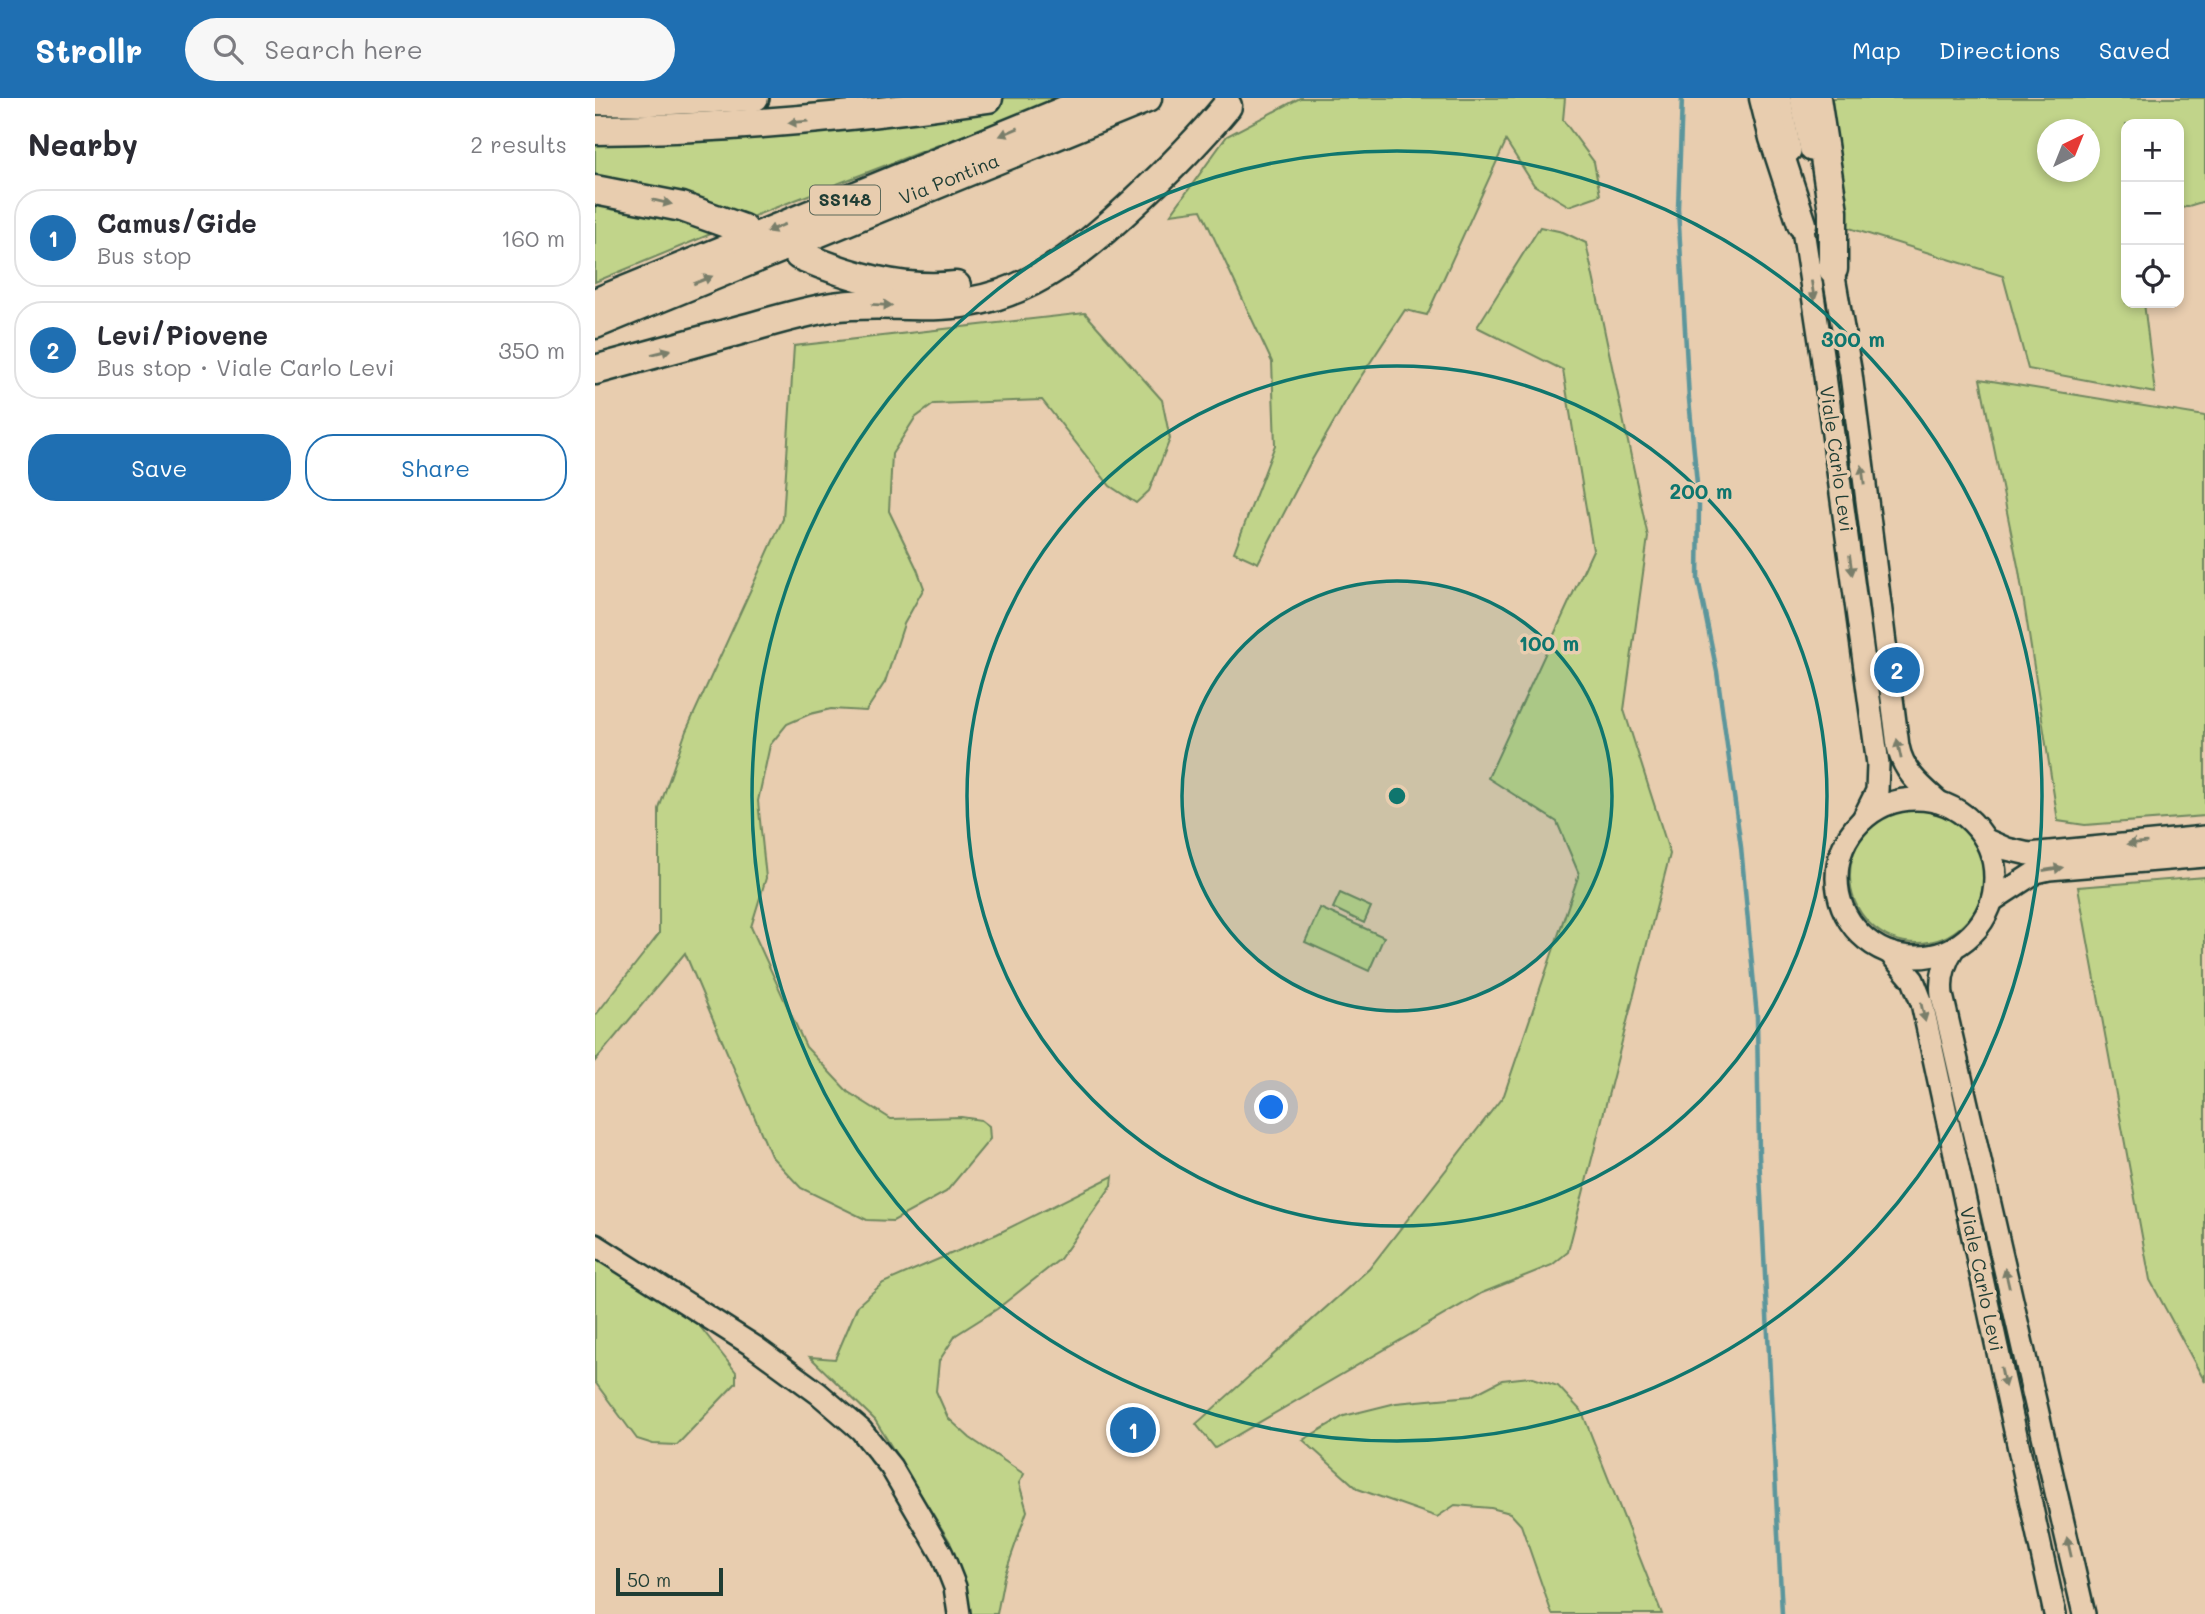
<!DOCTYPE html>
<html lang="en">
<head>
<meta charset="utf-8">
<style>
	body { margin:0; font-family:Mali,sans-serif; background:#f7f7f7; color:#2b2b33 }
	.controls { position:absolute; right:21px; top:21px; display:grid; overflow:hidden; border-radius:14px; box-shadow:0 4px 10px #0003 }
	.controls button { width:63px; height:63px; display:grid; place-items:center; padding:0; border:0; border-bottom:2px solid #e1e1e2; background:#fff; color:#2b2b33; font:35px sans-serif }
	.compass { position:absolute; left:1442px; top:21px; width:63px; height:63px; border-radius:50%; background:#fff; box-shadow:0 4px 10px #0003; rotate:43deg }
	.scale { position:absolute; left:21px; bottom:18px; width:107px; box-sizing:border-box; padding-left:7px; border:4px solid #1f3d34; border-top:0; font-size:19px; line-height:24px; white-space:nowrap; color:#1f3d34; -webkit-text-stroke:5px #e8cdaf; paint-order:stroke }
	.you { position:absolute; left:677px; top:1010px; width:24px; height:24px; margin:-18px; border:5px solid #fff; border-radius:50%; background:#1a73e8; box-shadow:0 0 0 10px #1a73e833 }
	.badge { display:grid; place-items:center; width:46px; height:46px; border-radius:50%; background:#1f6fb2; color:#fff; font-size:23px; font-weight:700 }
	.pin { position:absolute; translate:-50% -50%; border:4px solid #fff; box-shadow:0 2px 7px #0006 }
	.list { margin:0; padding:0; list-style:none }
	h2 { display:flex; justify-content:space-between; align-items:center; height:91px; margin:0; padding:0 28px; font-size:30px }
	h2 small { font-size:23px; font-weight:400; color:#7c7c81 }
	.list li { display:grid; grid-template-columns:46px 1fr auto; gap:21px; align-items:center; box-sizing:border-box; height:98px; margin:0 14px 14px; padding:0 14px; border:2px solid #e1e1e2; border-radius:28px }
	.list b { display:block; font-size:26px; white-space:nowrap }
	.list p { margin:0; font-size:23px; white-space:nowrap; color:#7c7c81 }
	.list em { font-size:23px; font-style:normal; color:#7c7c81 }
	.actions { display:flex; gap:14px; padding:21px 28px }
	.actions a { flex:1; padding:16px 0; border:2px solid #1f6fb2; border-radius:28px; text-align:center; font-size:24px; color:#1f6fb2 }
	.actions .main { background:#1f6fb2; color:#fff }
	.icon { flex:none; width:38px; height:38px; fill:none; stroke:currentColor; stroke-width:2; stroke-linecap:round; stroke-linejoin:round }
	.map { position:relative; flex:none; width:1610px; height:1516px; overflow:hidden }
	header { display:flex; align-items:center; gap:42px; box-sizing:border-box; height:98px; padding:0 35px; background:#1f6fb2; color:#fff }
	header strong { font-size:33px }
	nav { display:flex; gap:38px; margin-inline-start:auto; font-size:24px }
	.search { width:490px; height:63px; background:#f7f7f7; display:flex; align-items:center; gap:18px; box-sizing:border-box; padding:0 24px; border-radius:38px; color:#7c7c81; font-size:26px }
	main { display:flex }
	aside { flex:1; background:#fff }
	.map>svg:first-child { display:block }
	.green { fill:#c1d48a; stroke:#70885f; stroke-width:2; fill-rule:evenodd }
	.lines { fill:none; stroke-linecap:round; stroke-linejoin:round }
	.stream { stroke:#5b969c; stroke-width:4.5 }
	.tertiary-casing { stroke:#1f3d34; stroke-width:26 }
	.secondary-casing { stroke:#1f3d34; stroke-width:30 }
	.trunk-casing { stroke:#1f3d34; stroke-width:33 }
	.tertiary { stroke:#e8cdaf; stroke-width:21 }
	.secondary { stroke:#e8cdaf; stroke-width:24 }
	.trunk { stroke:#e8cdaf; stroke-width:28 }
	.oneway { fill:#797e6b }
	.ring { fill:none; stroke:#0f766e; stroke-width:3.5 }
	.labels { text-anchor:middle; stroke-width:7; stroke-linejoin:round; paint-order:stroke }
	.shield { fill:#e8cdaf; stroke:#5b6859; stroke-width:2 }
	.shield-label { font-size:18px; font-weight:bold; fill:#1f3d34 }
	.street-label { font-size:19px; fill:#1f3d34; stroke:#e8cdaf }
	.centre { fill:#0f766e; stroke:#e8cdaf; stroke-width:3.5 }
	.ring-label { font-size:21px; text-anchor:middle; font-weight:bold; fill:#0f766e; stroke:#e8cdaf; stroke-width:7; stroke-linejoin:round; paint-order:stroke }
</style>
</head>
<body>
<header>
<strong>Strollr</strong>
<div class="search"><svg class="icon" aria-label="search" viewBox="0 0 24 24"><circle cx="10" cy="10" r="6"/><path d="M15 15l6 6"/></svg>Search here</div>
<nav><a>Map</a><a>Directions</a><a>Saved</a></nav>
</header>
<main>
<aside>
<h2>Nearby<small>2 results</small></h2>
<ul class="list">
<li><span class="badge">1</span><div><b>Camus/Gide</b><p>Bus stop</p></div><em>160 m</em></li>
<li><span class="badge">2</span><div><b>Levi/Piovene</b><p>Bus stop · Viale Carlo Levi</p></div><em>350 m</em></li>
</ul>
<div class="actions"><a class="main">Save</a><a>Share</a></div>
</aside>
<div class="map">
<svg width="1610" height="1516" viewBox="0 0 1610 1516">
	<rect width="100%" height="100%" fill="#e8cdaf"/>
	<filter id="ink" filterUnits="userSpaceOnUse"><feTurbulence type="fractalNoise" baseFrequency=".0143" numOctaves="2"/><feDisplacementMap in="SourceGraphic" scale="14" xChannelSelector="R" yChannelSelector="G"/><feConvolveMatrix kernelMatrix="1 2 1 2 8 2 1 2 1" color-interpolation-filters="sRGB"/></filter>
	<g filter="url(#ink)">
		<!-- green -->
		<g class="green">
			<path d="M261,0H466L164,116L0,184V15L155,13Z"/>
			<path d="M705,0H970L968,22L999,64L1005,97L974,108L939,87L911,43L832,217L810,212L759,289L714,367L663,465L639,454L680,347L677,264L606,112L576,116L632,38Z"/>
			<path d="M1230,0H1610V103L1584,111V26H1531V205H1549L1560,295L1433,271L1408,178L1251,129ZM1452,32H1494V74H1452Z"/>
			<path d="M945,129L968,134L991,145L1053,439L1029,612L1075,756L973,1154L957,1167L887,1195L620,1350L601,1326L774,1171L909,997L984,776L962,724L893,680L998,452L968,272L882,229Z"/>
			<path d="M490,215L567,302L575,341L554,393L541,405L515,388L447,302L339,306L320,320L297,356L294,413L322,471L329,490L309,526L290,584L271,613L236,611L215,616L192,626L175,647L163,703L171,780L156,829L211,949L253,994L296,1021L366,1019L386,1022L394,1028L395,1041L351,1094L298,1123L272,1122L206,1090L176,1058L90,855L0,963V918L64,836V711L91,633L188,421L199,248Z"/>
			<path d="M1385,281L1610,318V718L1490,727L1463,723L1424,473Z"/>
			<circle cx="1322" cy="778" r="67"/>
			<path d="M1610,779V1284L1555,1182L1483,789Z"/>
			<path d="M745,795L776,809L769,825L738,810Z"/>
			<path d="M725,810L789,839L774,873L710,844Z"/>
			<path d="M518,1078L517,1087L465,1161L402,1211L361,1237L344,1263L341,1293L353,1320L375,1340L429,1376L424,1385L432,1413L409,1479L402,1516H371V1490L355,1444L280,1322L215,1259L240,1261L263,1207L288,1185L402,1136Z"/>
			<path d="M0,1157L99,1221L141,1274V1285L82,1347L58,1346L42,1341L0,1284Z"/>
			<path d="M935,1279L963,1288L987,1314L1067,1516H957L926,1427L915,1415L896,1410L860,1407L842,1419L763,1391L708,1342L749,1318L801,1305L876,1298L907,1282Z"/>
		</g>
		<g class="lines">
			<!-- stream -->
			<path class="stream" d="M1087,0L1083,110L1094,301L1104,407L1103,481L1122,574L1146,749L1162,919L1164,1057L1187,1516"/>
			<defs>
				<g id="tertiary">
					<path d="M1185,0L1195,53"/>
					<path d="M1206,0L1216,52"/>
					<path d="M1205,112L1227,256L1283,666L1282,693L1268,721"/>
					<path d="M1235,156L1256,276L1303,648C1308,674 1326,688 1344,704"/>
					<circle cx="1321" cy="780" r="79"/>
					<path d="M1391,742L1412,751L1434,756L1610,739"/>
					<path d="M1398,802L1441,774L1454,771L1610,758"/>
					<path d="M1358,851C1349,865 1345,880 1347,897L1489,1516"/>
					<path d="M1295,855L1318,882L1327,905L1460,1516"/>
					<path d="M0,1147L160,1249L223,1295L266,1332L296,1369L347,1456L360,1489L364,1516"/>
				</g>
				<path id="secondary" d="M0,4L55,5L161,0"/>
				<g id="trunk">
					<path d="M1169,0L1179,40L1207,126"/>
					<path d="M1221,0L1238,113V171"/>
					<path d="M0,32C132,31 262,19 393,0"/>
					<path d="M0,92L87,109L148,131"/>
					<path d="M204,157C254,178 306,194 361,188"/>
					<path d="M0,205L501,0"/>
					<path d="M0,226L552,0"/>
					<path d="M0,272C50,258 99,245 149,231C178,223 207,214 237,209C282,202 329,212 374,204C442,193 492,149 540,104C572,74 604,42 632,8"/>
				</g>
			</defs>
			<!-- tertiary casing -->
			<use href="#tertiary" class="tertiary-casing"/>
			<!-- secondary casing -->
			<use href="#secondary" class="secondary-casing"/>
			<!-- trunk casing -->
			<use href="#trunk" class="trunk-casing"/>
			<!-- tertiary -->
			<use href="#tertiary" class="tertiary"/>
			<!-- secondary -->
			<use href="#secondary" class="secondary"/>
			<!-- trunk -->
			<use href="#trunk" class="trunk"/>
		</g>
		<!-- one-way arrows -->
		<defs><path id="oneway-solid" d="M-6-.8H1V-3.2L6.5 0L1 3.2V.8H-6Z" transform="scale(1.75)"/></defs>
		<g class="oneway">
			<use href="#oneway-solid" transform="translate(203 24) rotate(175)"/>
			<use href="#oneway-solid" transform="translate(414 34) rotate(157)"/>
			<use href="#oneway-solid" transform="translate(67 104) rotate(13)"/>
			<use href="#oneway-solid" transform="translate(181 130) rotate(158)"/>
			<use href="#oneway-solid" transform="translate(108 182) rotate(-22)"/>
			<use href="#oneway-solid" transform="translate(1218 193) rotate(81)"/>
			<use href="#oneway-solid" transform="translate(287 207) rotate(3)"/>
			<use href="#oneway-solid" transform="translate(66 254) rotate(-15)"/>
			<use href="#oneway-solid" transform="translate(1268 377) rotate(-97)"/>
			<use href="#oneway-solid" transform="translate(1256 467) rotate(82)"/>
			<use href="#oneway-solid" transform="translate(1304 651) rotate(-102)"/>
			<use href="#oneway-solid" transform="translate(1542 745) rotate(175)"/>
			<use href="#oneway-solid" transform="translate(1458 771) rotate(-9)"/>
			<use href="#oneway-solid" transform="translate(1328 914) rotate(77)"/>
			<use href="#oneway-solid" transform="translate(1412 1180) rotate(-103)"/>
			<use href="#oneway-solid" transform="translate(1408 1279) rotate(78)"/>
			<use href="#oneway-solid" transform="translate(1474 1449) rotate(-103)"/>
		</g>
	</g>
	<!-- distance rings -->
	<circle cx="802" cy="698" r="215" fill="#0f766e" fill-opacity=".12"/>
	<g class="ring">
		<circle cx="802" cy="698" r="215"/>
		<circle cx="802" cy="698" r="430"/>
		<circle cx="802" cy="698" r="645"/>
	</g>
	<g class="labels">
		<!-- shield labels -->
		<rect class="shield" x="215" y="87.5" width="70" height="29" rx="5"/>
		<g class="shield-label">
			<text x="250" y="108">SS148</text>
		</g>
		<!-- street labels -->
		<g class="street-label">
			<text transform="translate(354 81) rotate(-22)" y="7">Via Pontina</text>
			<text transform="translate(1242 361) rotate(82)" y="7">Viale Carlo Levi</text>
			<text transform="translate(1387 1181) rotate(78)" y="7">Viale Carlo Levi</text>
		</g>
	</g>
	<circle cx="802" cy="698" r="10" class="centre"/>
	<g class="ring-label">
		<text x="1258" y="249">300 m</text>
		<text x="1106" y="401">200 m</text>
		<text x="954" y="553">100 m</text>
	</g>
</svg>
<div class="controls">
<button>+</button>
<button>−</button>
<button><svg class="icon" aria-label="locate" viewBox="0 0 24 24"><circle cx="12" cy="12" r="6"/><path d="M12 2v4M12 18v4M2 12h4M18 12h4"/></svg></button>
</div>
<svg class="compass" viewBox="-18 -18 36 36"><path d="M0-13l5 13h-10z" fill="#e53935"/><path d="M0 13l5-13h-10z" fill="#7c7c81"/></svg>
<div class="scale">50 m</div>
<div class="you"></div>
<div class="pin badge" style="left:538px;top:1332px">1</div>
<div class="pin badge" style="left:1302px;top:572px">2</div>
</div>
</main>
</body>
</html>
